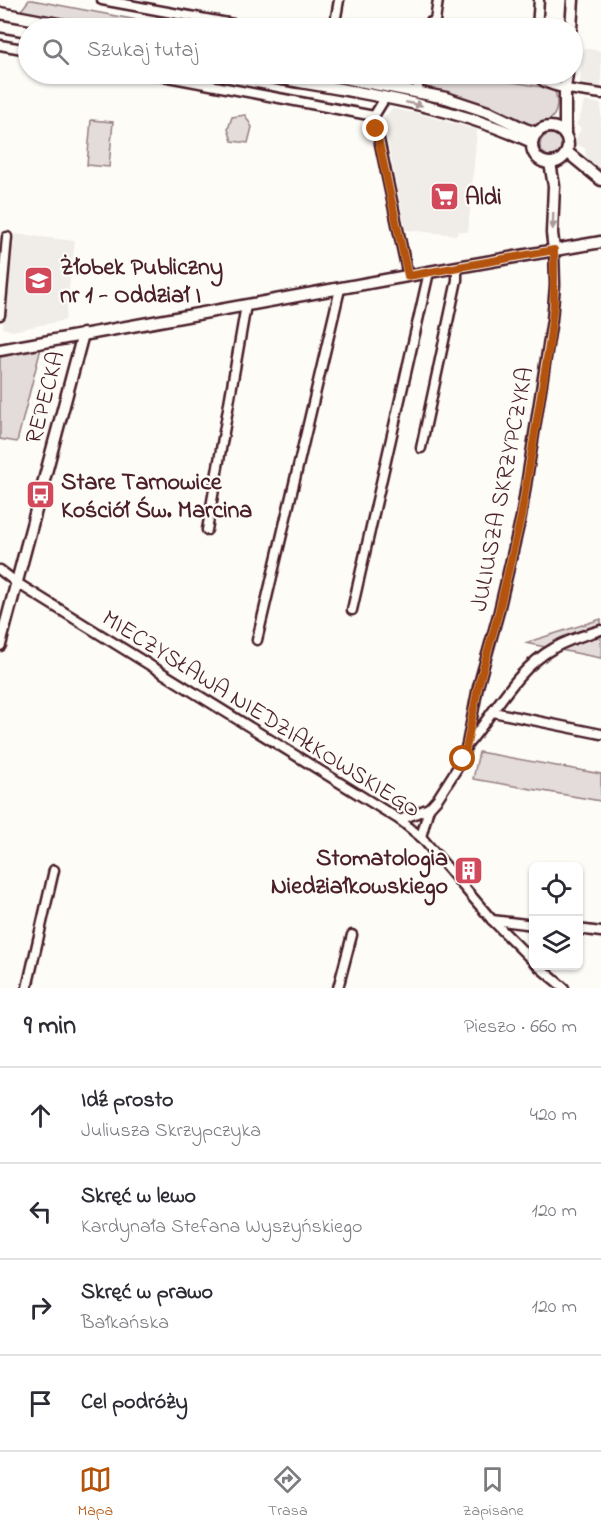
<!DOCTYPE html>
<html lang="pl">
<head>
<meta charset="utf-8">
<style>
	body { margin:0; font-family:"Indie Flower",sans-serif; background:#f2f2f3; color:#2b2b33 }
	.controls { position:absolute; right:18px; bottom:18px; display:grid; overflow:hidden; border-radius:9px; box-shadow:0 2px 4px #0004 }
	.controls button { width:54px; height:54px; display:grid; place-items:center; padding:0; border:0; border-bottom:2px solid #e1e1e2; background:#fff; color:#2b2b33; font:30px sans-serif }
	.stop { position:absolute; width:18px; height:18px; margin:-14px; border:4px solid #b45309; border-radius:50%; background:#fff }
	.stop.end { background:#b45309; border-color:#fff; box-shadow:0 2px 6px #0008 }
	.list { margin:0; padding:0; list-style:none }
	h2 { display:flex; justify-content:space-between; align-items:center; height:78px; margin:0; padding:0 24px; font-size:26px }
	h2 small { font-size:20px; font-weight:400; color:#7c7c81 }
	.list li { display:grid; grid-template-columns:39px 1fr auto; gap:18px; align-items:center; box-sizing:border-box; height:96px; padding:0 24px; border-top:2px solid #e1e1e2 }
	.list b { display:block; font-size:22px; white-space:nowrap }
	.list p { margin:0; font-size:20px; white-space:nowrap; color:#7c7c81 }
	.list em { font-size:20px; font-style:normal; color:#7c7c81 }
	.icon { flex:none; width:33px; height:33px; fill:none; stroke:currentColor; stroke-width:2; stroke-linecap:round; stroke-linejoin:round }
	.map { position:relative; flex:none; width:601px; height:988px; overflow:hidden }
	.search { position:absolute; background:#fff; box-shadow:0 2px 4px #0004; left:18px; right:18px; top:18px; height:66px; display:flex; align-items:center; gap:15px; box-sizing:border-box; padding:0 21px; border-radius:33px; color:#7c7c81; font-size:22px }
	.sheet { height:462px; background:#fff }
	nav { display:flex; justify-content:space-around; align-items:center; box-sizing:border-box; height:84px; border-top:2px solid #e1e1e2; background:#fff; font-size:16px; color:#7c7c81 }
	nav a { display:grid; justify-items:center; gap:3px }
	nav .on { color:#b45309 }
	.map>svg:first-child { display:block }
	.built { fill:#f0ece8 }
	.green { fill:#e3dcda; stroke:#967e82; stroke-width:1.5 }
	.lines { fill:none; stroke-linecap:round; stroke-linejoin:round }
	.minor-casing { stroke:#4a1f2b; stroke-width:13 }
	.tertiary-casing { stroke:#4a1f2b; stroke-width:15 }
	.minor { stroke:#fdfcf7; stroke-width:8 }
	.tertiary { stroke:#fdfcf7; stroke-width:10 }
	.oneway { fill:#ac999b }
	.route { stroke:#b45309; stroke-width:8 }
	.labels { text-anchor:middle; stroke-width:4.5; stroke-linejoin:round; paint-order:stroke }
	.poi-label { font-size:24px; font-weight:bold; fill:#4a1f2b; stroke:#fdfcf7; text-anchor:start }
	.street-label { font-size:24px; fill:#4a1f2b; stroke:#fdfcf7 }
</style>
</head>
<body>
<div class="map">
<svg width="601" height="988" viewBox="0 0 601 988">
	<rect width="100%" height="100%" fill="#fdfcf7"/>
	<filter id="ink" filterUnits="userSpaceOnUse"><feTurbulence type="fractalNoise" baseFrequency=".0167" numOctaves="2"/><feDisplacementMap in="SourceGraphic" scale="12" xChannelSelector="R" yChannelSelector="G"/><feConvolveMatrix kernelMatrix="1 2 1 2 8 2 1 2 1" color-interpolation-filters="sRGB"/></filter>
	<g filter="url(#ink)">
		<!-- built -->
		<g class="built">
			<path d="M583,48L601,51V88L580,83Z"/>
			<path d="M584,101L601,104V167L588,161L585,151L586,149L574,143L581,128L576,125L581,114Z"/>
			<path d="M392,109L420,114L477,130L468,232L458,231L457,235L406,230L383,118Z"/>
			<path d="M15,234L75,241L65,320L12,331L3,328Z"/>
		</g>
		<!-- green -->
		<g class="green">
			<path d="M29,0H32L153,23L137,24L136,28H138H107L19,13Z"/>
			<path d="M158,14L216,25V28H199L156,21Z"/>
			<path d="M362,74H415L414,77L406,85Z"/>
			<path d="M448,74H483V77L548,88L555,91C561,111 553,123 534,128L427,90L425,84L426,80L447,83Z"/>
			<path d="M245,115L252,127L248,143L232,141L228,129L232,117Z"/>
			<path d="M91,120L113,122L109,167L87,165Z"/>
			<circle cx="551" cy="145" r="11"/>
			<path d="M41,348L17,442L0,439V357Z"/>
			<path d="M601,619V658L525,643Z"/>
			<path d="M479,752L601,774V801L473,779Z"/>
		</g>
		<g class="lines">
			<defs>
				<g id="minor">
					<path d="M102,0L255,28"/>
					<path d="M334,28L339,0"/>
					<path d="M427,28L429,23L435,21L438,0"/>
					<path d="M537,28L539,0"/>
					<path d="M0,45L28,50"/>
					<path d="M152,74L374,116"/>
					<path d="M536,74C544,89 584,91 601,94"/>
					<path d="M417,92L420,74"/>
					<path d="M385,98L374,116L408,276"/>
					<path d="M0,315L7,237"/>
					<path d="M421,448L457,280V267"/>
					<path d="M207,530L246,305"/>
					<path d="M0,570L17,583L400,820L422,838L492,920L534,962"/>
					<path d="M352,610L429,272"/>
					<path d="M257,640L340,289"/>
					<path d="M493,712L601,734"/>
					<path d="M468,744C495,712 516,669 554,648C569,639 585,635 601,630"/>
					<path d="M400,820L429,808L438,798L463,759L467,744L478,687L498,615L521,517L552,320L555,285L554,250"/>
					<path d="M421,837L429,808"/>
					<path d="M492,920L534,925"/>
					<path d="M578,929L601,932"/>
					<path d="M538,966L564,988"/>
					<path d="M27,988L54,870"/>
					<path d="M338,988L352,935"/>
				</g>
				<g id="tertiary">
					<path d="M0,13L80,28"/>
					<path d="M0,26L28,31"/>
					<path d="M571,28L573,0"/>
					<path d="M254,74C348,91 444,102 532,142"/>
					<path d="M324,74L446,98L491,113L525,129L537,133"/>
					<circle cx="550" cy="145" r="18"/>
					<path d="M565,135V88L567,74"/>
					<path d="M567,152L601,180"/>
					<path d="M550,163L554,186L552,233L554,250"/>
					<path d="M0,350L429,272L601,242"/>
					<path d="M0,645L83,334"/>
				</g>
			</defs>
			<!-- minor casing -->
			<use href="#minor" class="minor-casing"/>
			<!-- tertiary casing -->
			<use href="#tertiary" class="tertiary-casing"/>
			<!-- minor -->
			<use href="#minor" class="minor"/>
			<!-- tertiary -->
			<use href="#tertiary" class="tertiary"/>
		</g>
		<!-- one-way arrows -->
		<defs><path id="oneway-solid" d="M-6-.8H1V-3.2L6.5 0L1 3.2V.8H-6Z" transform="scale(1.5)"/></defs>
		<g class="oneway">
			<use href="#oneway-solid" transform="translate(414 104) rotate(12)"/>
			<use href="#oneway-solid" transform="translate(553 221) rotate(92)"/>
		</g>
	</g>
	<g class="lines" filter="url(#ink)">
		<!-- route -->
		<path class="route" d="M376,129L408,276L554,250V303L549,346L521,517L498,615L478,687L467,744L463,759"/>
	</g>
	<!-- icons -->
	<defs>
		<symbol id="supermarket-square" viewBox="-11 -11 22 22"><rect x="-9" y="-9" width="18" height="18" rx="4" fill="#d1495b" stroke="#fdfcf7"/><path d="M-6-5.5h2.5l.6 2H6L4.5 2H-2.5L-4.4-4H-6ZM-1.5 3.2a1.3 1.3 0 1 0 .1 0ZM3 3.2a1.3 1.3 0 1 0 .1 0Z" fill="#fff"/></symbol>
		<symbol id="school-square" viewBox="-11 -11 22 22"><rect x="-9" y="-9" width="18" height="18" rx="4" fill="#d1495b" stroke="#fdfcf7"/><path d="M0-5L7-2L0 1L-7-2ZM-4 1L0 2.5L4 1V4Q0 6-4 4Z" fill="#fff"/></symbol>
		<symbol id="bus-square" viewBox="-11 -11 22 22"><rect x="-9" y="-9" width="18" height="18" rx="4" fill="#d1495b" stroke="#fdfcf7"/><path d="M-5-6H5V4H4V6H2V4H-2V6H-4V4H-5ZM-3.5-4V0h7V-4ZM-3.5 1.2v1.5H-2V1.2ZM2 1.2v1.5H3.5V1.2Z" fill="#fff"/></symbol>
		<symbol id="building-square" viewBox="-11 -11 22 22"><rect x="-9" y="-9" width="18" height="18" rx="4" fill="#d1495b" stroke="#fdfcf7"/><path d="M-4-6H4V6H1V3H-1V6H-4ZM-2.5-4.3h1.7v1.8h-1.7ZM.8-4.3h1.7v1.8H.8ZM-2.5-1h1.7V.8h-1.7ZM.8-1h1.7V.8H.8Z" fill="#fff"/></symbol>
	</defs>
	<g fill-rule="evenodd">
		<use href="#supermarket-square" x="428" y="180" width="33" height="33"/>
		<use href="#school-square" x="22" y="264" width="33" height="33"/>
		<use href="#bus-square" x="24" y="478" width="33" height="33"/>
		<use href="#building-square" x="452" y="854" width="33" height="33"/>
	</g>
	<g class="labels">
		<!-- poi labels -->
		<g class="poi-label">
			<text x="465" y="204">Aldi</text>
			<text x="60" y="274">Żłobek Publiczny<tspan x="60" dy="28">nr 1 - Oddział I</tspan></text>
			<text x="61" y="489">Stare Tarnowice<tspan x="61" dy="28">Kościół Św. Marcina</tspan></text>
			<text x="448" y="865" text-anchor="end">Stomatologia<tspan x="448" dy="28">Niedziałkowskiego</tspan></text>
		</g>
		<!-- street labels -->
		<g class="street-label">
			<text transform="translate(44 397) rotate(-75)" y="8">REPECKA</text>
			<text transform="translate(501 489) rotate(-79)" y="8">JULIUSZA SKRZYPCZYKA</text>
			<text transform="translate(262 713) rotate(32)" y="8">MIECZYSŁAWA NIEDZIAŁKOWSKIEGO</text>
		</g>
	</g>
</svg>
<div class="controls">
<button><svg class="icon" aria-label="locate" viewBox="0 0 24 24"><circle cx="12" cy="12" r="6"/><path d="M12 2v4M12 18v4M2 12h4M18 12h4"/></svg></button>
<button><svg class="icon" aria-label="layers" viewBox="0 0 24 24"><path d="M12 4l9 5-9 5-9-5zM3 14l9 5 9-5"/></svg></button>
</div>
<div class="stop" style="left:463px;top:759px"></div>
<div class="stop end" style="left:376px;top:129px"></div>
<div class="search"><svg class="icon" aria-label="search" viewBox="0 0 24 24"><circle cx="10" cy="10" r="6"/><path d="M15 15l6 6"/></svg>Szukaj tutaj</div>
</div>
<section class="sheet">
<h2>9 min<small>Pieszo · 660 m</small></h2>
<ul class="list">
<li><svg class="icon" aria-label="ahead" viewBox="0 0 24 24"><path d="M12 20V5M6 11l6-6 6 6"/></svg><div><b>Idź prosto</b><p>Juliusza Skrzypczyka</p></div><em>420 m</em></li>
<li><svg class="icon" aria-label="left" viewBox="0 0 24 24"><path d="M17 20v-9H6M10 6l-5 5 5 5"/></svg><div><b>Skręć w lewo</b><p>Kardynała Stefana Wyszyńskiego</p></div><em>120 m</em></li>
<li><svg class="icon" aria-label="right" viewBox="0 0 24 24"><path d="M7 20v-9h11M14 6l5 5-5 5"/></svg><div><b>Skręć w prawo</b><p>Bałkańska</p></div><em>120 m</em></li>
<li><svg class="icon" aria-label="arrive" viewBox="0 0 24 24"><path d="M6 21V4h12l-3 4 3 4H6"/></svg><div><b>Cel podróży</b></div></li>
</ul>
</section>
<nav>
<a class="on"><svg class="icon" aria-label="map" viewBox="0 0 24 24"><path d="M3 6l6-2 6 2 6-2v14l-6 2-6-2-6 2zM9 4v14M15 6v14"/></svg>Mapa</a>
<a><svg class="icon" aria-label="directions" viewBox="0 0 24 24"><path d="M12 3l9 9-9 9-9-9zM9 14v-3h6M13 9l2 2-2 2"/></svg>Trasa</a>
<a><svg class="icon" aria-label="saved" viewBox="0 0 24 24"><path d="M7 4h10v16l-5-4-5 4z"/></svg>Zapisane</a>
</nav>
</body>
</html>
